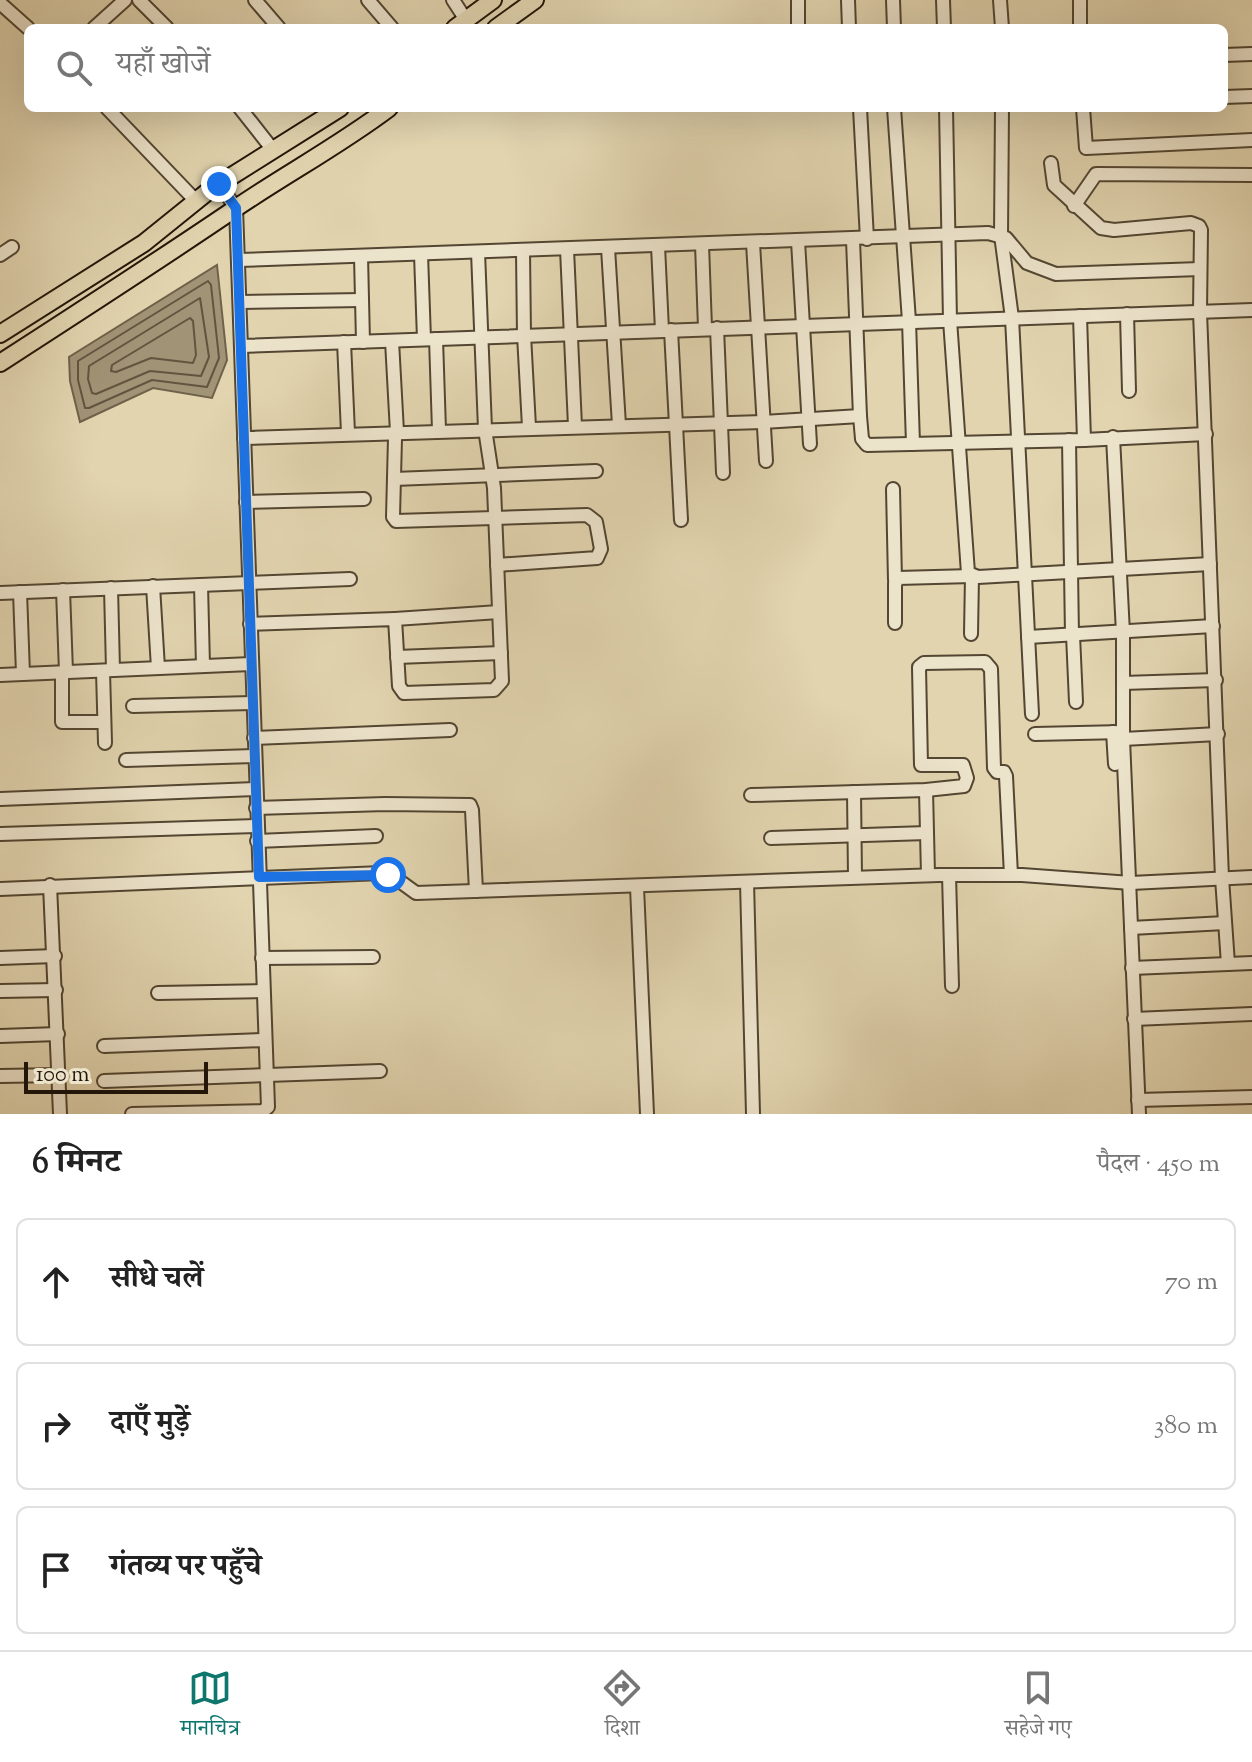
<!DOCTYPE html>
<html lang="hi">
<head>
<meta charset="utf-8">
<style>
	body { margin:0; font-family:"Sorts Mill Goudy","Noto Serif Devanagari",serif; background:#f6f6f6; color:#222 }
	.scale { position:absolute; left:24px; bottom:20px; width:184px; box-sizing:border-box; padding-left:8px; border:4px solid #241608; border-top:0; font-size:22px; line-height:28px; white-space:nowrap; color:#241608; -webkit-text-stroke:6px #ece3cb; paint-order:stroke }
	.stop { position:absolute; width:24px; height:24px; margin:-18px; border:6px solid #1a73e8; border-radius:50%; background:#fff }
	.stop.end { background:#1a73e8; border-color:#fff; box-shadow:0 2px 8px #0008 }
	.list { margin:0; padding:0; list-style:none }
	h2 { display:flex; justify-content:space-between; align-items:center; height:104px; margin:0; padding:0 32px; font-size:34px }
	h2 small { font-size:26px; font-weight:400; color:#767676 }
	.list li { display:grid; grid-template-columns:52px 1fr auto; gap:24px; align-items:center; box-sizing:border-box; height:128px; margin:0 16px 16px; padding:0 16px; border:2px solid #e0e0e0; border-radius:12px }
	.list b { display:block; font-size:30px; white-space:nowrap }
	.list em { font-size:26px; font-style:normal; color:#767676 }
	.icon { flex:none; width:44px; height:44px; fill:none; stroke:currentColor; stroke-width:2; stroke-linecap:round; stroke-linejoin:round }
	.map { position:relative; flex:none; width:1252px; height:1114px; overflow:hidden }
	.search { position:absolute; background:#fff; box-shadow:0 8px 32px #0002; left:24px; right:24px; top:24px; height:88px; display:flex; align-items:center; gap:20px; box-sizing:border-box; padding:0 28px; border-radius:12px; color:#767676; font-size:30px }
	.sheet { height:536px; background:#fff }
	nav { display:flex; justify-content:space-around; align-items:center; box-sizing:border-box; height:112px; border-top:2px solid #e0e0e0; background:#fff; font-size:22px; color:#767676 }
	nav a { display:grid; justify-items:center; gap:4px }
	nav .on { color:#0f766e }
	.map>svg:first-child { display:block }
	.water { fill:#a19376; stroke:#6f614a; stroke-width:2 }
	.lines { fill:none; stroke-linecap:round; stroke-linejoin:round }
	.shore { stroke:#62543f; stroke-width:2 }
	.minor-casing { stroke:#534632; stroke-width:16 }
	.major-casing { stroke:#241608; stroke-width:20 }
	.minor { stroke:#ece3cb; stroke-width:12 }
	.major { stroke:#e1d4af; stroke-width:16 }
	.route { stroke:#1a73e8; stroke-width:10 }
</style>
</head>
<body>
<div class="map">
<svg width="1252" height="1114" viewBox="0 0 1252 1114">
	<rect width="100%" height="100%" fill="#e1d4af"/>
	<filter id="stains"><feTurbulence type="fractalNoise" baseFrequency=".0025" numOctaves="4"/><feColorMatrix values="0 0 0 0 .2 0 0 0 0 .09 0 0 0 0 .02 0 0 0 .5 -.17"/></filter>
	<radialGradient id="worn" r=".72"><stop offset=".6" stop-color="#630" stop-opacity="0"/><stop offset="1" stop-color="#630" stop-opacity=".3"/></radialGradient>
	<!-- water -->
	<path class="water" d="M217,265L227,360L212,398L153,388L80,422L70,381L69,357Z"/>
	<g class="lines">
		<!-- shore -->
		<g class="shore">
			<path d="M208,281L211,285L219,358L207,387L152,380L89,408H85L78,380V361Z"/>
			<path d="M200,298L209,357L201,376L150,371L96,394L92,393L88,379L89,366Z"/>
			<path d="M190,318L193,321L196,355L193,363L151,358L116,372L111,371L112,365Z"/>
		</g>
		<defs>
			<g id="minor">
				<path d="M139,0L167,28"/>
				<path d="M255,0L279,28"/>
				<path d="M368,0L392,28"/>
				<path d="M453,0L466,20"/>
				<path d="M798,0V28"/>
				<path d="M848,0L849,28"/>
				<path d="M893,0L894,28"/>
				<path d="M943,0L944,28"/>
				<path d="M1000,0L1002,28"/>
				<path d="M1080,1V28"/>
				<path d="M0,3L28,28"/>
				<path d="M94,28L125,0"/>
				<path d="M1224,55L1252,54"/>
				<path d="M1224,97L1252,96"/>
				<path d="M107,108L196,201"/>
				<path d="M240,108L273,150"/>
				<path d="M860,108L867,239"/>
				<path d="M894,108L909,321L913,444"/>
				<path d="M946,108L950,320L968,573L978,577L1210,564"/>
				<path d="M1002,108L1001,235L1012,318L1032,714"/>
				<path d="M1083,108L1086,148L1252,140"/>
				<path d="M1051,163L1054,185L1101,228L1114,230L1191,223L1199,226L1201,230L1200,312L1222,878L1228,964"/>
				<path d="M1074,206L1096,174L1252,175"/>
				<path d="M853,240L860,416L862,439L867,445L1084,440L1206,434"/>
				<path d="M798,241L810,444"/>
				<path d="M753,243L766,461"/>
				<path d="M702,244L705,328"/>
				<path d="M658,246L662,330"/>
				<path d="M608,248L619,425"/>
				<path d="M567,249L575,426"/>
				<path d="M523,251L524,335L529,427"/>
				<path d="M421,254L424,339"/>
				<path d="M0,255L12,247"/>
				<path d="M361,256L363,342"/>
				<path d="M239,260L988,233L1006,238L1027,263L1056,274L1200,269"/>
				<path d="M240,302L362,300"/>
				<path d="M1127,314L1129,391"/>
				<path d="M1080,316L1084,440"/>
				<path d="M717,328L723,473"/>
				<path d="M671,330L681,520"/>
				<path d="M436,339L439,430"/>
				<path d="M392,341L397,432"/>
				<path d="M344,342L348,433"/>
				<path d="M241,346L1252,310"/>
				<path d="M1113,437L1123,633V739L1139,1114"/>
				<path d="M244,438L763,422L860,416"/>
				<path d="M395,438L393,517L396,521L587,515L596,522L601,549L597,558L497,565"/>
				<path d="M1069,440L1072,635"/>
				<path d="M394,479L596,471"/>
				<path d="M893,489L895,580"/>
				<path d="M246,502L364,499"/>
				<path d="M201,585L203,666"/>
				<path d="M153,586L158,668"/>
				<path d="M111,588L113,670"/>
				<path d="M63,590L66,672"/>
				<path d="M20,592L23,674"/>
				<path d="M0,593L350,579"/>
				<path d="M395,619L499,612"/>
				<path d="M895,623V584L898,578L972,576L971,634"/>
				<path d="M250,624L395,619L399,686L404,693L494,690L502,681L494,488L485,429L478,252"/>
				<path d="M1073,635L1076,702"/>
				<path d="M1028,637L1213,626"/>
				<path d="M397,657L501,653"/>
				<path d="M103,671L105,743"/>
				<path d="M62,673V722H104"/>
				<path d="M0,675L251,664"/>
				<path d="M1123,683L1216,680"/>
				<path d="M133,706L252,703"/>
				<path d="M1113,732L1115,764"/>
				<path d="M1035,734L1123,732"/>
				<path d="M254,738L450,730"/>
				<path d="M1123,739L1218,734"/>
				<path d="M126,760L254,756"/>
				<path d="M926,790L928,875"/>
				<path d="M854,792L855,877"/>
				<path d="M751,795L926,790L964,786L967,778L963,765H921L919,667L924,663L985,662L991,669L994,768L997,772H1004L1006,776L1011,875"/>
				<path d="M0,799L255,789"/>
				<path d="M256,808L385,804L470,805L472,810L476,891"/>
				<path d="M0,834L257,826"/>
				<path d="M771,838L927,833"/>
				<path d="M257,841L376,836"/>
				<path d="M949,875L952,986"/>
				<path d="M747,882L753,1114"/>
				<path d="M50,885L60,1114"/>
				<path d="M637,887L647,1114"/>
				<path d="M0,889L382,873L394,877L416,893L939,875H1022L1131,883L1252,877"/>
				<path d="M1131,928L1225,923"/>
				<path d="M0,958L55,956"/>
				<path d="M262,958L373,957"/>
				<path d="M1132,968L1252,963"/>
				<path d="M0,991L56,990"/>
				<path d="M158,993L263,991"/>
				<path d="M1134,1019L1252,1014"/>
				<path d="M0,1036L58,1034"/>
				<path d="M104,1046L264,1040"/>
				<path d="M0,1076L59,1075"/>
				<path d="M104,1081L380,1071"/>
				<path d="M1138,1100L1252,1097"/>
				<path d="M132,1114L263,1111L268,1107L236,208L219,184"/>
			</g>
			<g id="major">
				<path d="M455,28L493,0"/>
				<path d="M496,28L535,0"/>
				<path d="M0,334L144,243L211,189L340,108"/>
				<path d="M0,363C79,312 158,261 236,208C286,174 340,145 389,108"/>
			</g>
		</defs>
		<!-- minor casing -->
		<use href="#minor" class="minor-casing"/>
		<!-- major casing -->
		<use href="#major" class="major-casing"/>
		<!-- minor -->
		<use href="#minor" class="minor"/>
		<!-- major -->
		<use href="#major" class="major"/>
	</g>
	<g class="lines">
		<!-- route -->
		<path class="route" d="M219,184L236,208L259,877L388,875"/>
	</g>
	<rect width="100%" height="100%" filter="url(#stains)"/>
	<rect width="100%" height="100%" fill="url(#worn)"/>
</svg>
<div class="scale">100 m</div>
<div class="stop" style="left:388px;top:875px"></div>
<div class="stop end" style="left:219px;top:184px"></div>
<div class="search"><svg class="icon" aria-label="search" viewBox="0 0 24 24"><circle cx="10" cy="10" r="6"/><path d="M15 15l6 6"/></svg>यहाँ खोजें</div>
</div>
<section class="sheet">
<h2>6 मिनट<small>पैदल · 450 m</small></h2>
<ul class="list">
<li><svg class="icon" aria-label="ahead" viewBox="0 0 24 24"><path d="M12 20V5M6 11l6-6 6 6"/></svg><div><b>सीधे चलें</b></div><em>70 m</em></li>
<li><svg class="icon" aria-label="right" viewBox="0 0 24 24"><path d="M7 20v-9h11M14 6l5 5-5 5"/></svg><div><b>दाएँ मुड़ें</b></div><em>380 m</em></li>
<li><svg class="icon" aria-label="arrive" viewBox="0 0 24 24"><path d="M6 21V4h12l-3 4 3 4H6"/></svg><div><b>गंतव्य पर पहुँचे</b></div></li>
</ul>
</section>
<nav>
<a class="on"><svg class="icon" aria-label="map" viewBox="0 0 24 24"><path d="M3 6l6-2 6 2 6-2v14l-6 2-6-2-6 2zM9 4v14M15 6v14"/></svg>मानचित्र</a>
<a><svg class="icon" aria-label="directions" viewBox="0 0 24 24"><path d="M12 3l9 9-9 9-9-9zM9 14v-3h6M13 9l2 2-2 2"/></svg>दिशा</a>
<a><svg class="icon" aria-label="saved" viewBox="0 0 24 24"><path d="M7 4h10v16l-5-4-5 4z"/></svg>सहेजे गए</a>
</nav>
</body>
</html>
